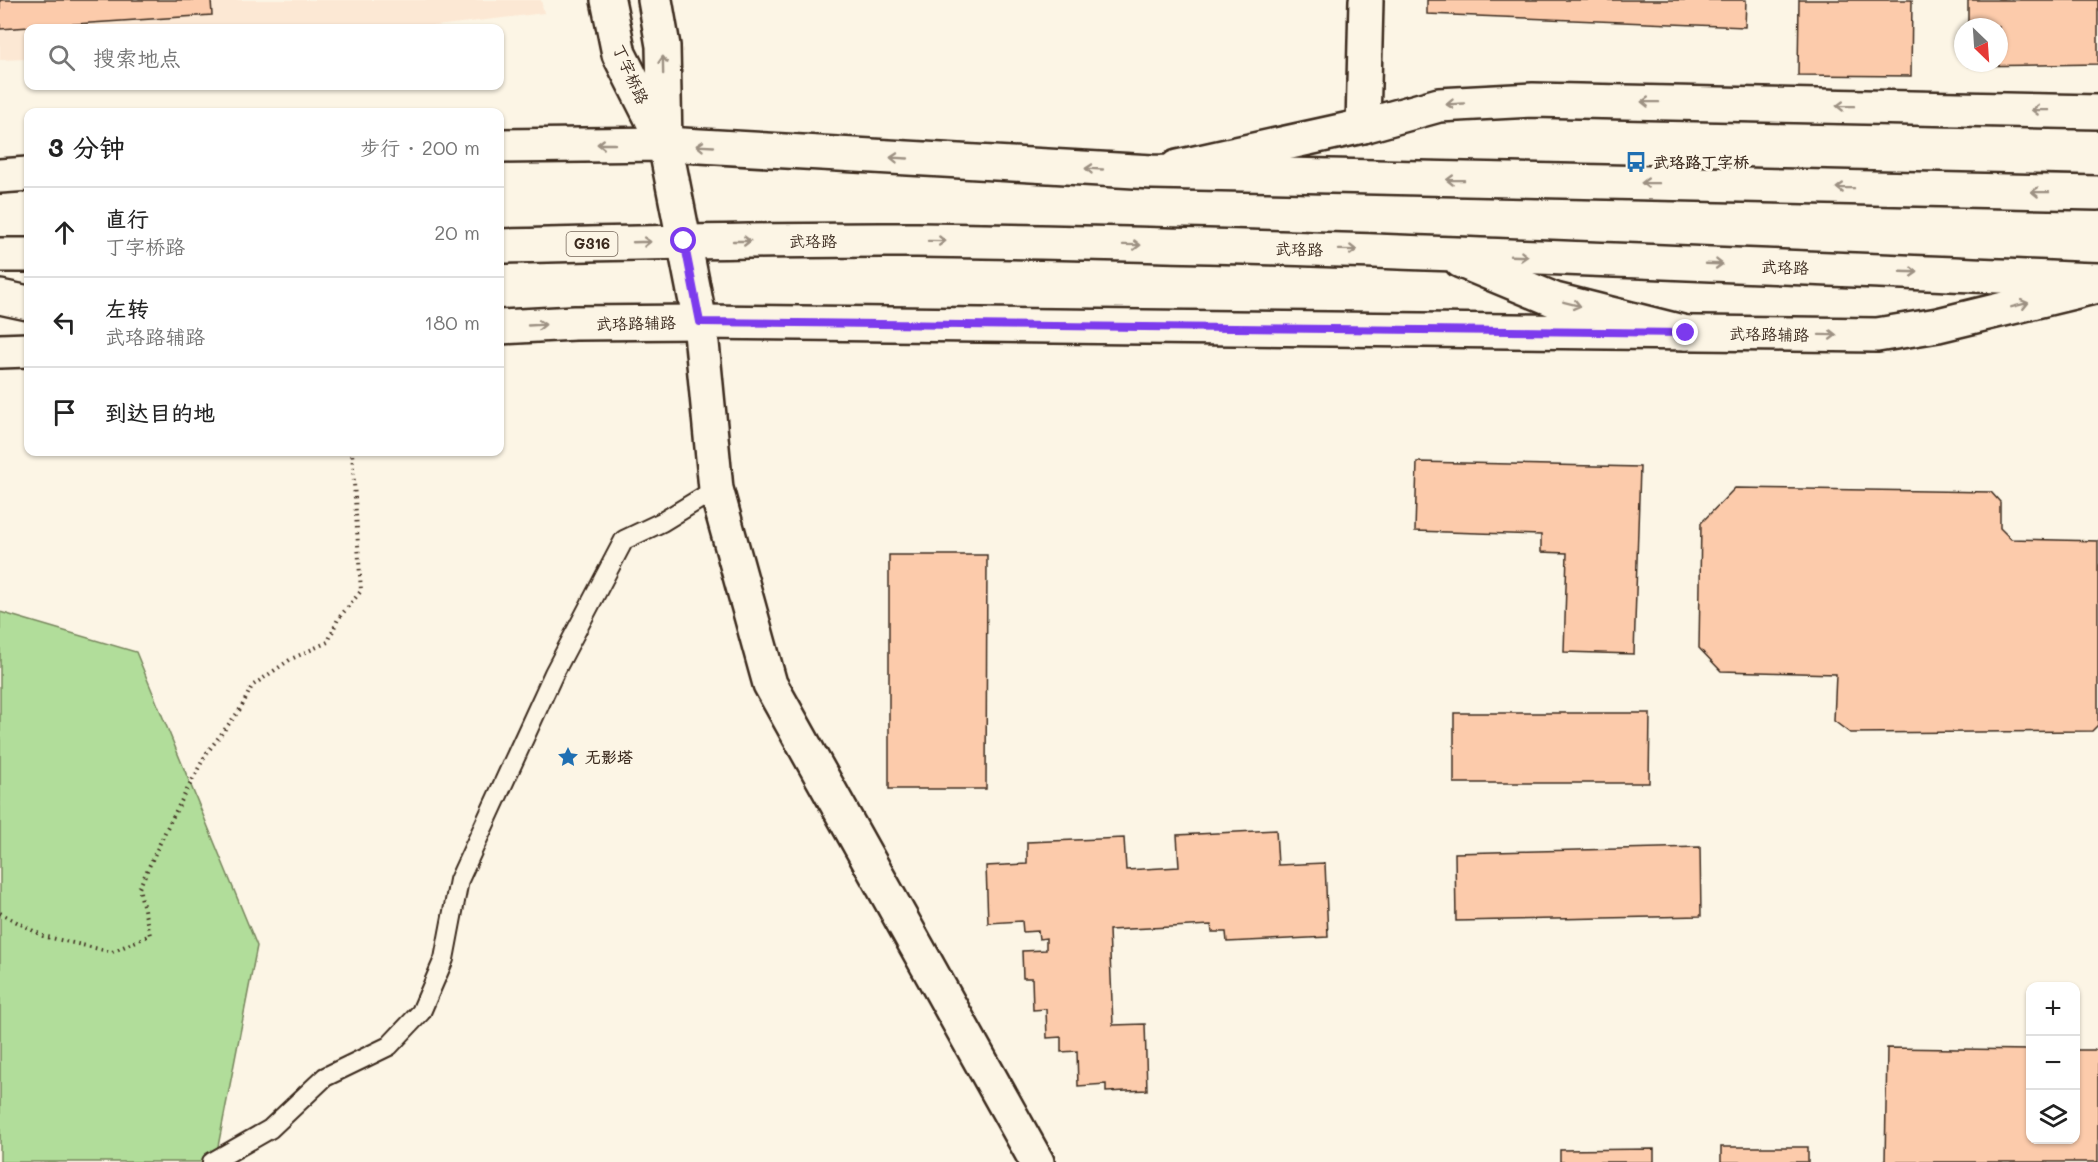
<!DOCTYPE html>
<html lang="zh">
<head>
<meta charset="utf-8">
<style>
	body { margin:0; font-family:Mali,"LXGW WenKai TC",sans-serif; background:#f2f2f2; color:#222 }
	.controls { position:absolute; right:18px; bottom:18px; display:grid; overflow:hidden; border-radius:12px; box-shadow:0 2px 4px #0004 }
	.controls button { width:54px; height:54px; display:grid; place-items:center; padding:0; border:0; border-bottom:2px solid #e0e0e0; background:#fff; color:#222; font:30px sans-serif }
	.compass { position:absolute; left:1954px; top:18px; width:54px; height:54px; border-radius:50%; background:#fff; box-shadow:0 2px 4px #0004; rotate:155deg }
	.stop { position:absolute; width:18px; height:18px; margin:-14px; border:4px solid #7c3aed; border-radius:50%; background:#fff }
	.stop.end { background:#7c3aed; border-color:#fff; box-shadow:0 2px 6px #0008 }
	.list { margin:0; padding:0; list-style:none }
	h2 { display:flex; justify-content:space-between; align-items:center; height:78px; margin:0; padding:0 24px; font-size:26px }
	h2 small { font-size:20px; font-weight:400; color:#767676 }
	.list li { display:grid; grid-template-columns:39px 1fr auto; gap:18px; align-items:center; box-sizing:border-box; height:90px; padding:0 24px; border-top:2px solid #e0e0e0 }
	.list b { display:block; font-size:22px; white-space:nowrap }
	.list p { margin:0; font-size:20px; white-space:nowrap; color:#767676 }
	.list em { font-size:20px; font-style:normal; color:#767676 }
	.icon { flex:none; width:33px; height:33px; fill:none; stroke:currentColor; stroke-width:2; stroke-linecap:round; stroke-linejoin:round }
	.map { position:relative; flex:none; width:2098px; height:1162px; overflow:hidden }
	.search { position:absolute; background:#fff; box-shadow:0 2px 4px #0004; left:24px; top:24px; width:480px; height:66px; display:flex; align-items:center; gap:15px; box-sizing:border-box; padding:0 21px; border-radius:12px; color:#767676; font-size:22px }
	.panel { position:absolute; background:#fff; box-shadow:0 2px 4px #0004; left:24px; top:108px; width:480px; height:348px; border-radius:12px }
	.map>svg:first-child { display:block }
	.built { fill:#fce8d4 }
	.green { fill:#b1dd9a; stroke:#76845c; stroke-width:1.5 }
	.building { fill:#fccbab; stroke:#3b2a1e; stroke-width:1.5 }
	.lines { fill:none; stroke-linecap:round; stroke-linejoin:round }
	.service-casing { stroke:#3b2a1e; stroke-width:22 }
	.minor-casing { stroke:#3b2a1e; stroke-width:38 }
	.secondary-casing { stroke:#3b2a1e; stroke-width:38 }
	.primary-casing { stroke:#3b2a1e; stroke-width:38 }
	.trunk-casing { stroke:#3b2a1e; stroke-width:38 }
	.path { stroke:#3b2a1e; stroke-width:4; stroke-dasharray:1.5 4.5; stroke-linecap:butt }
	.service { stroke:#fcf5e5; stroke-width:18 }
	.minor { stroke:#fcf5e5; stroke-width:33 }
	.secondary { stroke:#fcf5e5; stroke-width:33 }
	.primary { stroke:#fcf5e5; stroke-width:33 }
	.trunk { stroke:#fcf5e5; stroke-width:33 }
	.oneway { stroke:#9c9082 }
	.route { stroke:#7c3aed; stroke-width:8 }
	.labels { text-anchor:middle; stroke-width:6; stroke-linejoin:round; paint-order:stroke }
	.shield { fill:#fcf5e5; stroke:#75675a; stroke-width:1.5 }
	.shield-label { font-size:15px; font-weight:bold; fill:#3b2a1e }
	.street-label { font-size:16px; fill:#3b2a1e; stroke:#fcf5e5 }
	.poi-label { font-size:16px; font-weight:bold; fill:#3b2a1e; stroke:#fcf5e5; text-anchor:start }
</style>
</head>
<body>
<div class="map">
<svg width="2098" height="1162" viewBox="0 0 2098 1162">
	<rect width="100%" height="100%" fill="#fcf5e5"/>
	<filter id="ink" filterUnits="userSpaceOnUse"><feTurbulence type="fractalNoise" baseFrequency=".0167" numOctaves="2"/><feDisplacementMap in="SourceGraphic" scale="12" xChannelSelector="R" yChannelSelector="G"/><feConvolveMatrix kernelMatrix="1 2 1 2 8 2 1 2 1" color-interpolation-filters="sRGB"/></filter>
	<g filter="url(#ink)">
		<!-- built -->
		<path class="built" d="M0,0H541L544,13L419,28H28V59L0,60Z"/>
		<!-- green -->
		<path class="green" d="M0,612L136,652L257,946L215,1162H0Z"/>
		<!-- building -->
		<g class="building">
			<path d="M0,0H211L212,15L0,29Z"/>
			<path d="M1427,0H1746L1745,27L1427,14Z"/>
			<path d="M1799,0H1912L1911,76L1798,75Z"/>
			<path d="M1968,0H2098V64L1969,66V63H1999V27H1968Z"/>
			<path d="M1417,462L1640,467L1634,654L1564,652L1567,553L1541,552V535L1415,531Z"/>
			<path d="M1735,488L1991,492L2000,502V528L2011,539L2098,541V725L2092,731L1850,733L1834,721L1836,674L1721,671L1699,648L1701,523Z"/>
			<path d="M889,555H987L986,789H889Z"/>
			<path d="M1454,713H1650L1649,783H1454Z"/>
			<path d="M1276,830L1278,865L1325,863L1328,937L1227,942L1226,932H1212L1211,925L1109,930L1113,1025L1145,1024L1147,1090L1106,1092V1084L1078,1086L1077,1051L1061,1052V1037L1047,1038L1046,1009L1033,1010L1032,978H1023L1022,951L1046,950V938L1039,939L1038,931L1023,932L1022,921L988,923L986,866L1027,864V842L1124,838L1126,870L1179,867L1177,835Z"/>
			<path d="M1700,847L1701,916L1456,921L1455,853Z"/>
			<path d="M1887,1048L2030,1050V1140H2076V1050H2098V1162H1885Z"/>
			<rect x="1721" y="1147" width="87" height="15"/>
			<path d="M1654,1149V1162H1560V1150Z"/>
		</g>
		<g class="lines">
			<defs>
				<path id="service" d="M212,1162L270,1129L325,1077L389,1046L421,1012L444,959L459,880L554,673L624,540L662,522L716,489"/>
				<g id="minor">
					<path d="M1363,126L1366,0"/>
					<path d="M1177,167L1363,126L1439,105L1533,100L2098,112"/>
					<path d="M700,322L716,489L770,684L1037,1162"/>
				</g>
				<g id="secondary">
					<path d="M608,0L619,54L661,137"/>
					<path d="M655,0L663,46L665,144L700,322"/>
				</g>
				<g id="primary">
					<path d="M500,327L575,323L700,322L1877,335L1938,325L2098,286"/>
					<path d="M0,351L28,350"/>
				</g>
				<g id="trunk">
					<path d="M500,146L665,144L1152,172L2098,193"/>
					<path d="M0,176L28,174"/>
					<path d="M500,246C639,243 778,239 917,240C1311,245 1705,264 2098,280"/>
					<path d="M0,255H28"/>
					<path d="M1461,261L1555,300L1686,333"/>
					<path d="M0,297L28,303"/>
				</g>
			</defs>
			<!-- service casing -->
			<use href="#service" class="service-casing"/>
			<!-- minor casing -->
			<use href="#minor" class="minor-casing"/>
			<!-- secondary casing -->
			<use href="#secondary" class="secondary-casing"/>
			<!-- primary casing -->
			<use href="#primary" class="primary-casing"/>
			<!-- trunk casing -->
			<use href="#trunk" class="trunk-casing"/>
			<!-- path -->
			<path class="path" d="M0,913L43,936L112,952L150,935L139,888L167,828L206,754L241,708L252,686L291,659L328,642L338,619L361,591L352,452"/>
			<!-- service -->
			<use href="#service" class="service"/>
			<!-- minor -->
			<use href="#minor" class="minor"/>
			<!-- secondary -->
			<use href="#secondary" class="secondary"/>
			<!-- primary -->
			<use href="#primary" class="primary"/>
			<!-- trunk -->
			<use href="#trunk" class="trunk"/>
		</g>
		<!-- one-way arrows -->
		<defs><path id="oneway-shaft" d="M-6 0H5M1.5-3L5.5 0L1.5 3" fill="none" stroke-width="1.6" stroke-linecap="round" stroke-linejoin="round" transform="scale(1.5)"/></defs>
		<g class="oneway">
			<use href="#oneway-shaft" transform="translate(663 65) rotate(-91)"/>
			<use href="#oneway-shaft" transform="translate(1650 102) rotate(-179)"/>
			<use href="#oneway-shaft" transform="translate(1455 104) rotate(177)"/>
			<use href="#oneway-shaft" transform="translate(1845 106) rotate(-179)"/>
			<use href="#oneway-shaft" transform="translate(2040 110) rotate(-179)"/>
			<use href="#oneway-shaft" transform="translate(606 144) rotate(-180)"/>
			<use href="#oneway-shaft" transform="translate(705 146) rotate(-177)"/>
			<use href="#oneway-shaft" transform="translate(899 158) rotate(-177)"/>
			<use href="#oneway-shaft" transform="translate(1094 169) rotate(-177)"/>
			<use href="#oneway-shaft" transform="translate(1455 180) rotate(-179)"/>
			<use href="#oneway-shaft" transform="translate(1650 183) rotate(-179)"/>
			<use href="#oneway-shaft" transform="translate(1845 188) rotate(-179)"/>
			<use href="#oneway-shaft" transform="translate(2040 192) rotate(-179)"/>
			<use href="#oneway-shaft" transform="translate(742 241)"/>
			<use href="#oneway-shaft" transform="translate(937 241) rotate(1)"/>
			<use href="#oneway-shaft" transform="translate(642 242) rotate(-2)"/>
			<use href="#oneway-shaft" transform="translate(1132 245) rotate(1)"/>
			<use href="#oneway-shaft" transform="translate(1348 250) rotate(1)"/>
			<use href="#oneway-shaft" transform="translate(1519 256) rotate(2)"/>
			<use href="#oneway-shaft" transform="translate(1714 264) rotate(2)"/>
			<use href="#oneway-shaft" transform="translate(1909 272) rotate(2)"/>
			<use href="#oneway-shaft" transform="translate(1572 304) rotate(14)"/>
			<use href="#oneway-shaft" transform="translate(2020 305) rotate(-14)"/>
			<use href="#oneway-shaft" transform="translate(537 325) rotate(-3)"/>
			<use href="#oneway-shaft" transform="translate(1828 335) rotate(1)"/>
		</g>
	</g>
	<g class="lines" filter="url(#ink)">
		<!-- route -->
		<path class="route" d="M684,241L700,322L1686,333"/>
	</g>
	<!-- icons -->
	<defs>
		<symbol id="bus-bare" viewBox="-9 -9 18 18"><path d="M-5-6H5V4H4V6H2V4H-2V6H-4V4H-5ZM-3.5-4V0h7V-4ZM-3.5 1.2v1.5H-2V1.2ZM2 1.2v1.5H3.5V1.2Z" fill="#1f6fb2" stroke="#fcf5e5" stroke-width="2.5" paint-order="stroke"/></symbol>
		<symbol id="sight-bare" viewBox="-9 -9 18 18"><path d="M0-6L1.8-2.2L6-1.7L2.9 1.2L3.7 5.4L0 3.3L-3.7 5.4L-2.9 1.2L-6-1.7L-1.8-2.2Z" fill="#1f6fb2" stroke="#fcf5e5" stroke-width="2.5" paint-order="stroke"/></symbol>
	</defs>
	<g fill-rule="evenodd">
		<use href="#bus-bare" x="1621" y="147" width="30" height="30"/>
		<use href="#sight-bare" x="553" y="742" width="30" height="30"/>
	</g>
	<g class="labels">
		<!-- shield labels -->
		<rect class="shield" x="566.5" y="232" width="51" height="24" rx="4.5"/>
		<g class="shield-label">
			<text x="592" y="249">G316</text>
		</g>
		<!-- street labels -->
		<g class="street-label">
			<text transform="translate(631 74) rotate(66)" y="6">丁字桥路</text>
			<text x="813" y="247">武珞路</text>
			<text transform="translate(1299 249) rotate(1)" y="6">武珞路</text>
			<text transform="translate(1785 267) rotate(2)" y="6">武珞路</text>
			<text transform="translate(636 323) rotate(-1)" y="6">武珞路辅路</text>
			<text transform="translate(1769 334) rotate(1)" y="6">武珞路辅路</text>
		</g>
		<!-- poi labels -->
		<g class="poi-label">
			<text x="1653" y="168">武珞路丁字桥</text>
			<text x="585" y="763">无影塔</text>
		</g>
	</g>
</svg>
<div class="controls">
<button>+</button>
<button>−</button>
<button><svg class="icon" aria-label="layers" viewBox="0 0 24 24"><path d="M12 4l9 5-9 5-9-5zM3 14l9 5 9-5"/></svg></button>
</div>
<svg class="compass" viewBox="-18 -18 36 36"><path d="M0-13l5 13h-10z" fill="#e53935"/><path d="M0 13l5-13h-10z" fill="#767676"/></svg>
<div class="stop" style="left:684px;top:241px"></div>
<div class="stop end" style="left:1686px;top:333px"></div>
<div class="search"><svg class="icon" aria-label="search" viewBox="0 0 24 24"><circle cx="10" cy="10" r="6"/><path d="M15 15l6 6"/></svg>搜索地点</div>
<section class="panel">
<h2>3 分钟<small>步行 · 200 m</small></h2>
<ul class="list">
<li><svg class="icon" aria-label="ahead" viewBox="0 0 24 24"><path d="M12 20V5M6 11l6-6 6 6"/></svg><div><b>直行</b><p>丁字桥路</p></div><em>20 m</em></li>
<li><svg class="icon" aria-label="left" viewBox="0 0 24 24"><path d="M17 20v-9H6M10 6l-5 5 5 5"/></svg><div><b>左转</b><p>武珞路辅路</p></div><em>180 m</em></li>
<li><svg class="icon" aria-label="arrive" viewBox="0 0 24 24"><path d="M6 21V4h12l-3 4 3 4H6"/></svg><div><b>到达目的地</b></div></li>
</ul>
</section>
</div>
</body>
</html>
